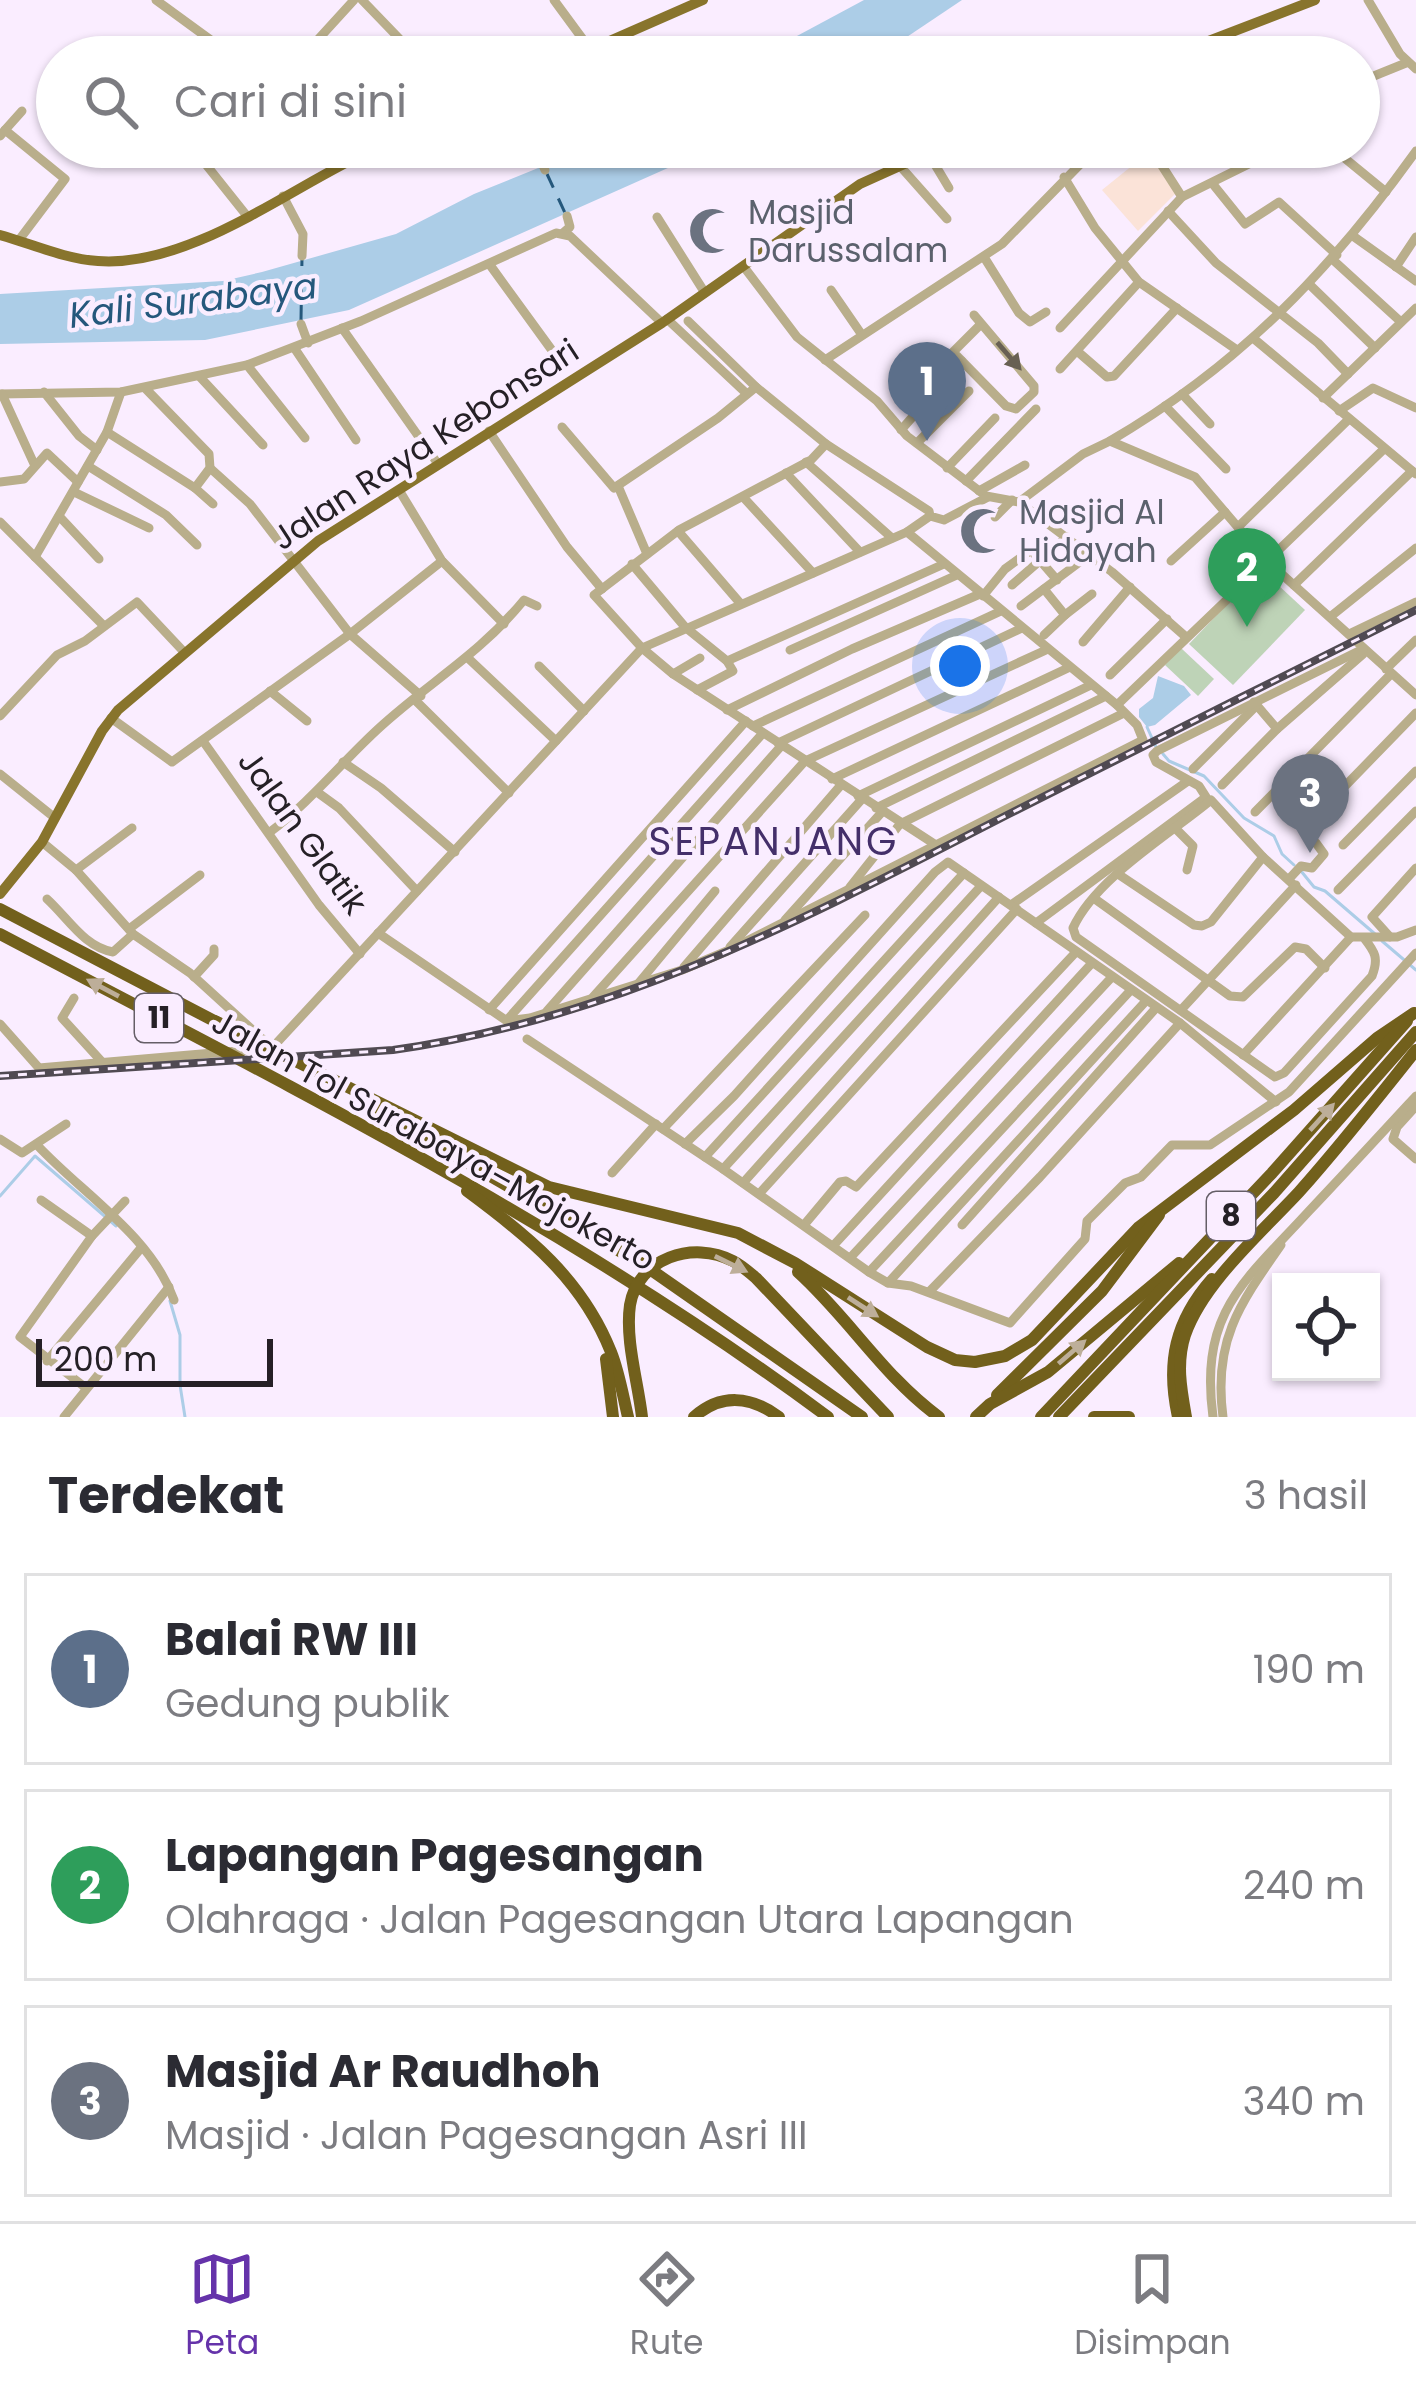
<!DOCTYPE html>
<html lang="id">
<head>
<meta charset="utf-8">
<style>
	body { margin:0; font-family:Poppins,sans-serif; background:#f2f2f3; color:#2b2b33 }
	.controls { position:absolute; right:36px; bottom:36px; display:grid; overflow:hidden; border-radius:0px; box-shadow:0 3px 9px #0004 }
	.controls button { width:108px; height:108px; display:grid; place-items:center; padding:0; border:0; border-bottom:3px solid #e1e1e2; background:#fff; color:#2b2b33; font:60px sans-serif }
	.scale { position:absolute; left:36px; bottom:30px; width:237px; box-sizing:border-box; padding-left:12px; border:6px solid #252026; border-top:0; font-size:33px; line-height:42px; white-space:nowrap; color:#252026; -webkit-text-stroke:9px #faedff; paint-order:stroke }
	.you { position:absolute; left:960px; top:666px; width:42px; height:42px; margin:-30px; border:9px solid #fff; border-radius:50%; background:#1a73e8; box-shadow:0 0 0 18px #1a73e833 }
	.badge { display:grid; place-items:center; width:78px; height:78px; border-radius:50%; background:#6533aa; color:#fff; font-size:39px; font-weight:700 }
	.pin { position:absolute; translate:-50% -99px; filter:drop-shadow(0 3px 6px #0008) }
	.pin::after { content:''; position:absolute; top:63px; width:42px; height:36px; background:inherit; clip-path:polygon(0 0,100% 0,50% 100%) }
	.list { margin:0; padding:0; list-style:none }
	h2 { display:flex; justify-content:space-between; align-items:center; height:156px; margin:0; padding:0 48px; font-size:51px }
	h2 small { font-size:39px; font-weight:400; color:#7c7c81 }
	.list li { display:grid; grid-template-columns:78px 1fr auto; gap:36px; align-items:center; box-sizing:border-box; height:192px; margin:0 24px 24px; padding:0 24px; border:3px solid #e1e1e2; border-radius:0px }
	.list b { display:block; font-size:45px; white-space:nowrap }
	.list p { margin:0; font-size:39px; white-space:nowrap; color:#7c7c81 }
	.list em { font-size:39px; font-style:normal; color:#7c7c81 }
	.icon { flex:none; width:66px; height:66px; fill:none; stroke:currentColor; stroke-width:2; stroke-linecap:round; stroke-linejoin:round }
	.map { position:relative; flex:none; width:1416px; height:1417px; overflow:hidden }
	.search { position:absolute; background:#fff; box-shadow:0 3px 9px #0004; left:36px; right:36px; top:36px; height:132px; display:flex; align-items:center; gap:30px; box-sizing:border-box; padding:0 42px; border-radius:66px; color:#7c7c81; font-size:45px }
	.sheet { height:804px; background:#fff }
	nav { display:flex; justify-content:space-around; align-items:center; box-sizing:border-box; height:168px; border-top:3px solid #e1e1e2; background:#fff; font-size:33px; color:#7c7c81 }
	nav a { display:grid; justify-items:center; gap:6px }
	nav .on { color:#6533aa }
	.map>svg:first-child { display:block }
	.education { fill:#fbe3d8 }
	.green { fill:#bed3b7 }
	.water { fill:#accde7 }
	.lines { fill:none; stroke-linecap:round; stroke-linejoin:round }
	.stream { stroke:#accde7; stroke-width:3 }
	.ferry { stroke:#25587c; stroke-width:3; stroke-dasharray:15 12; stroke-linecap:butt }
	.minor { stroke:#b9ae8b; stroke-width:9 }
	.major { stroke:#88742c; stroke-width:10 }
	.highway { stroke:#72601c; stroke-width:12 }
	.rail-casing { stroke:#504a52; stroke-width:8 }
	.rail { stroke:#faedff; stroke-width:3; stroke-dasharray:9; stroke-linecap:butt }
	.oneway { fill:#686053 }
	.oneway2 { fill:#bdae99 }
	.labels { text-anchor:middle; stroke-width:9; stroke-linejoin:round; paint-order:stroke }
	.shield { fill:#faedff; stroke:#655e67; stroke-width:3 }
	.shield-label { font-size:30px; font-weight:bold; fill:#252026 }
	.worship-label { font-size:33px; fill:#5b616d; stroke:#faedff; text-anchor:start }
	.street-label { font-size:33px; fill:#252026; stroke:#faedff }
	.water-label { font-size:36px; font-style:italic; fill:#25587c; stroke:#faedff }
	.quarter-label { font-size:39px; letter-spacing:3px; fill:#442f6a; stroke:#faedff }
</style>
</head>
<body>
<div class="map">
<svg width="1416" height="1417" viewBox="0 0 1416 1417">
	<rect width="100%" height="100%" fill="#faedff"/>
	<!-- education -->
	<path class="education" d="M1149,152L1177,192L1138,231L1102,190Z"/>
	<!-- green -->
	<g class="green">
		<path d="M1261,569L1305,610L1233,685L1189,644Z"/>
		<path d="M1181,648L1214,679L1198,696L1165,665Z"/>
	</g>
	<!-- water -->
	<g class="water">
		<path d="M864,0H962L877,57H758Z"/>
		<path d="M590,147H715L349,310L205,340L0,344V294L223,281L262,272L396,234L474,194Z"/>
		<path d="M1158,676L1184,686L1191,695L1155,725L1147,727L1139,717V709L1153,698Z"/>
	</g>
	<g class="lines">
		<!-- stream -->
		<g class="stream">
			<path d="M1147,727L1156,747"/>
			<path d="M1163,754L1169,761L1204,776L1244,818L1274,836L1282,854L1294,865"/>
			<path d="M1301,871L1314,887L1325,891L1375,934"/>
			<path d="M1382,941L1416,970"/>
			<path d="M0,1196L35,1156L116,1226"/>
			<path d="M170,1301L180,1335V1385L185,1417"/>
		</g>
		<!-- ferry -->
		<g class="ferry">
			<path d="M547,174L566,215"/>
			<path d="M301,320L302,258"/>
		</g>
		<!-- minor -->
		<g class="minor">
			<path d="M156,0L234,57"/>
			<path d="M362,0L417,57"/>
			<path d="M554,0L590,49"/>
			<path d="M1368,0L1400,54L1416,69"/>
			<path d="M1327,45L1337,57"/>
			<path d="M302,57L354,0"/>
			<path d="M1359,82L1406,63"/>
			<path d="M5,130L22,111"/>
			<path d="M0,136L5,130L65,179L19,240"/>
			<path d="M192,147L247,216"/>
			<path d="M329,147L343,163"/>
			<path d="M535,147L545,170"/>
			<path d="M1150,147L1182,197"/>
			<path d="M1331,147L1386,192"/>
			<path d="M928,153L949,188"/>
			<path d="M900,166L947,219"/>
			<path d="M1064,177L1095,228L1139,282L1237,350"/>
			<path d="M1212,183L1245,224L1279,202L1337,255"/>
			<path d="M283,196L303,234L302,256"/>
			<path d="M1168,211L1216,263L1318,343L1348,374"/>
			<path d="M657,217L705,293"/>
			<path d="M563,233L570,227L567,216"/>
			<path d="M1353,236L1416,281"/>
			<path d="M984,257L1019,313L1030,322L1046,312"/>
			<path d="M1332,259L1401,322"/>
			<path d="M490,265L551,349"/>
			<path d="M744,267L797,337L877,401L907,436L986,496L1019,502L1083,454L1110,441L1195,477L1266,560L1416,695"/>
			<path d="M1396,267L1416,237"/>
			<path d="M1309,284L1375,348"/>
			<path d="M831,290L862,335"/>
			<path d="M974,315L1034,386V392L1016,409L1006,406L953,352L981,324"/>
			<path d="M667,319L747,394"/>
			<path d="M688,321L756,387L826,444L929,511L930,516L944,520L988,497"/>
			<path d="M301,324L308,343"/>
			<path d="M342,328L438,464"/>
			<path d="M1060,328L1182,197L1263,157L1276,147"/>
			<path d="M1253,338L1416,474"/>
			<path d="M295,349L356,440"/>
			<path d="M1077,351L1107,377L1114,376L1177,308"/>
			<path d="M825,360L1002,244L1097,147"/>
			<path d="M247,365L305,438"/>
			<path d="M1060,369L1139,282"/>
			<path d="M200,377L263,445"/>
			<path d="M145,388L209,454L210,468L195,488"/>
			<path d="M44,392L79,436L97,450"/>
			<path d="M0,394L121,392L247,365L361,321L556,233L570,236L662,323"/>
			<path d="M2,394L35,466"/>
			<path d="M1182,394L1210,424"/>
			<path d="M1323,398L1416,308"/>
			<path d="M1165,406L1226,469"/>
			<path d="M1339,411L1373,388L1416,408"/>
			<path d="M562,427L614,488L718,418L756,387"/>
			<path d="M901,430L962,361"/>
			<path d="M489,431L567,547L602,589"/>
			<path d="M107,432L195,488L213,504"/>
			<path d="M1110,441C1240,365 1330,271 1416,151"/>
			<path d="M917,443L969,391"/>
			<path d="M826,444L811,460L679,530L594,595L642,648L673,674L936,845"/>
			<path d="M806,462L892,538"/>
			<path d="M88,466L166,515L197,545"/>
			<path d="M210,468L250,504L350,634L421,696"/>
			<path d="M947,468L995,418"/>
			<path d="M786,473L860,552"/>
			<path d="M966,481L1036,409"/>
			<path d="M0,482L24,479L47,453L78,482"/>
			<path d="M618,486L647,554"/>
			<path d="M399,490L442,561L504,624"/>
			<path d="M979,491L1025,465"/>
			<path d="M74,492L149,528"/>
			<path d="M744,498L813,573"/>
			<path d="M1019,502L1112,572L1186,637"/>
			<path d="M59,516L99,559"/>
			<path d="M995,517L1012,500"/>
			<path d="M0,522L104,626"/>
			<path d="M1238,527L1349,419"/>
			<path d="M678,531L740,603"/>
			<path d="M35,557L107,432L121,392"/>
			<path d="M1171,561L1225,512"/>
			<path d="M632,564L685,627L727,661L733,671L697,690"/>
			<path d="M1012,585L1067,537"/>
			<path d="M1294,585L1412,471"/>
			<path d="M983,596L1005,569L1031,550L1057,580"/>
			<path d="M1021,606L1089,555"/>
			<path d="M1065,615L1092,594"/>
			<path d="M1330,617L1416,548"/>
			<path d="M1349,634L1416,602"/>
			<path d="M1044,635L1065,615L1044,589"/>
			<path d="M1083,642L1130,587"/>
			<path d="M790,650L957,575"/>
			<path d="M469,659L556,741"/>
			<path d="M727,661L944,564"/>
			<path d="M539,666L584,711"/>
			<path d="M1386,669L1416,640"/>
			<path d="M673,674L700,658"/>
			<path d="M1110,675L1167,619"/>
			<path d="M270,691L307,721"/>
			<path d="M415,700L509,793"/>
			<path d="M1254,702L1277,729"/>
			<path d="M1117,705L1384,449"/>
			<path d="M727,710L852,649L980,594"/>
			<path d="M0,716L57,655L85,641L137,602L184,652"/>
			<path d="M111,718L172,762L350,634L442,561"/>
			<path d="M753,726L1001,611"/>
			<path d="M203,741L319,905L360,954"/>
			<path d="M778,743L1022,628"/>
			<path d="M343,762L381,788L455,852"/>
			<path d="M1193,769L1256,706"/>
			<path d="M0,774L55,818"/>
			<path d="M832,779L1068,668"/>
			<path d="M1222,785L1277,729L1363,654"/>
			<path d="M317,792L339,808L417,891"/>
			<path d="M858,796L1091,685"/>
			<path d="M876,808L1106,696"/>
			<path d="M1255,812L1391,674"/>
			<path d="M1314,818L1416,713"/>
			<path d="M1176,829L1193,846L1187,870"/>
			<path d="M270,832C310,802 341,763 378,729C429,682 478,656 524,600L537,606"/>
			<path d="M42,842L76,870L133,934L190,973L268,1044"/>
			<path d="M1343,845L1416,771"/>
			<path d="M76,870L132,828"/>
			<path d="M1118,874L1194,925L1202,926L1211,922L1263,857"/>
			<path d="M1289,879L1301,866L1312,868L1324,854L1316,843"/>
			<path d="M850,887L900,824L1124,713"/>
			<path d="M1338,890L1416,811"/>
			<path d="M47,899C68,918 84,947 113,952L133,934"/>
			<path d="M1095,899L1230,996L1243,997L1295,947L1306,949L1325,968"/>
			<path d="M1011,905L1188,781"/>
			<path d="M785,920L882,812"/>
			<path d="M1036,923L1206,797L1199,786L1156,762L1153,755L1157,751L1363,649"/>
			<path d="M129,929L200,875"/>
			<path d="M378,933L507,1021L530,1018L682,970L727,951L1143,740L1137,725L1117,705L907,532"/>
			<path d="M1390,937L1372,917L1416,868"/>
			<path d="M1364,938C1375,952 1379,958 1372,976L1284,1073L1275,1077L1076,937L1073,928C1096,878 1169,835 1211,800L1263,857L1351,937H1397L1416,930"/>
			<path d="M730,947L862,799"/>
			<path d="M684,967L841,785"/>
			<path d="M194,977L214,955V949"/>
			<path d="M637,985L715,891"/>
			<path d="M593,997L805,761L1046,650"/>
			<path d="M74,998L62,1018L103,1063"/>
			<path d="M489,1010L746,721"/>
			<path d="M1181,1010L1296,885"/>
			<path d="M547,1011L782,745"/>
			<path d="M507,1020L763,733"/>
			<path d="M0,1024L39,1068L272,1048L642,648L907,532L930,516"/>
			<path d="M527,1039L723,1169L869,1272L888,1283L911,1286L1010,1323L1085,1239L1087,1221L1125,1183L1141,1177L1172,1145H1210L1289,1092L1416,953"/>
			<path d="M1243,1055L1351,937"/>
			<path d="M1416,1106L1397,1127L1393,1139L1416,1159"/>
			<path d="M663,1129L865,915"/>
			<path d="M0,1139L22,1153L66,1124"/>
			<path d="M685,1144L734,1096L935,872L948,862L1180,1023L1276,1102"/>
			<path d="M38,1146C83,1194 151,1236 174,1300"/>
			<path d="M705,1157L964,873"/>
			<path d="M723,1169L981,886"/>
			<path d="M612,1173L656,1124"/>
			<path d="M743,1183L999,897"/>
			<path d="M759,1194L1017,909"/>
			<path d="M41,1200L92,1236"/>
			<path d="M804,1225L840,1182L846,1181L856,1187L1076,952"/>
			<path d="M962,1225L1156,1008"/>
			<path d="M833,1246L1092,963"/>
			<path d="M850,1258L1111,978"/>
			<path d="M869,1272L1130,991"/>
			<path d="M888,1283L1145,1002"/>
			<path d="M929,1292L1040,1177L1180,1023"/>
			<path d="M47,1361L141,1248"/>
			<path d="M86,1388L20,1337L92,1236L125,1201"/>
			<path d="M64,1417L169,1287"/>
			<path d="M1213,1417C1199,1311 1245,1281 1309,1211C1345,1173 1380,1135 1416,1096"/>
			<path d="M1223,1417C1213,1341 1239,1305 1281,1245"/>
		</g>
		<!-- major -->
		<g class="major">
			<path d="M573,57L703,0"/>
			<path d="M1167,57L1315,0"/>
			<path d="M0,235C32,244 65,259 98,261C192,268 294,184 378,147"/>
			<path d="M0,894L42,842L102,731L118,710L318,541L662,323L860,184L942,147"/>
		</g>
		<!-- highway -->
		<g class="highway">
			<path d="M0,909L222,1025"/>
			<path d="M0,934C283,1083 570,1225 828,1417"/>
			<path d="M215,1021L549,1187L738,1233L795,1263L927,1347L955,1360L975,1362L1005,1356L1032,1340L1139,1227L1294,1110L1377,1038L1414,1013"/>
			<path d="M366,1104L644,1265L862,1417"/>
			<path d="M467,1191C528,1236 582,1279 611,1352C619,1372 623,1396 628,1417"/>
			<path d="M798,1272C849,1318 883,1376 939,1417"/>
			<path d="M606,1359L613,1417"/>
			<path d="M997,1395L1102,1291L1159,1215"/>
			<path d="M642,1417C638,1382 625,1340 630,1305C638,1258 693,1240 733,1261C741,1265 749,1272 756,1278L888,1417"/>
			<path d="M694,1417C721,1393 751,1396 779,1417"/>
			<path d="M976,1417L990,1404L1048,1372L1179,1263"/>
			<path d="M1041,1417L1272,1173L1407,1021"/>
			<path d="M1059,1417L1274,1193L1416,1032"/>
			<path d="M1094,1417H1129"/>
			<path d="M1178,1417C1166,1363 1175,1321 1212,1279"/>
			<path d="M1186,1417C1181,1389 1176,1363 1185,1335C1203,1283 1262,1232 1299,1192C1340,1146 1378,1098 1416,1050"/>
		</g>
		<defs>
			<path id="rail" d="M0,1076L393,1050C618,1019 810,916 1009,814C1145,745 1280,678 1416,610"/>
		</defs>
		<!-- rail casing -->
		<use href="#rail" class="rail-casing"/>
		<!-- rail -->
		<use href="#rail" class="rail"/>
	</g>
	<!-- one-way arrows -->
	<defs><path id="oneway-solid" d="M-6-.8H1V-3.2L6.5 0L1 3.2V.8H-6Z" transform="scale(3)"/></defs>
	<use class="oneway" href="#oneway-solid" transform="translate(1009 356) rotate(49)"/>
	<g class="oneway2">
		<use href="#oneway-solid" transform="translate(103 988) rotate(-152)"/>
		<use href="#oneway-solid" transform="translate(1322 1117) rotate(-48)"/>
		<use href="#oneway-solid" transform="translate(731 1264) rotate(26)"/>
		<use href="#oneway-solid" transform="translate(863 1307) rotate(33)"/>
		<use href="#oneway-solid" transform="translate(1072 1352) rotate(-41)"/>
	</g>
	<!-- icons -->
	<defs>
		<symbol id="mosque-bare" viewBox="-9 -9 18 18"><path d="M3.5-4.9A6 6 0 1 0 3.5 4.9A5 5 0 1 1 3.5-4.9Z" fill="#6b7280" stroke="#faedff" stroke-width="2.5" paint-order="stroke"/></symbol>
	</defs>
	<g fill-rule="evenodd">
		<use href="#mosque-bare" x="679" y="198" width="66" height="66"/>
		<use href="#mosque-bare" x="950" y="498" width="66" height="66"/>
	</g>
	<g class="labels">
		<!-- shield labels -->
		<g class="shield">
			<rect x="135" y="994" width="48" height="48" rx="9"/>
			<rect x="1207" y="1192" width="48" height="48" rx="9"/>
		</g>
		<g class="shield-label">
			<text x="159" y="1028">11</text>
			<text x="1231" y="1226">8</text>
		</g>
		<!-- worship labels -->
		<g class="worship-label">
			<text x="748" y="224">Masjid<tspan x="748" dy="38">Darussalam</tspan></text>
			<text x="1019" y="524">Masjid Al<tspan x="1019" dy="38">Hidayah</tspan></text>
		</g>
		<!-- street labels -->
		<g class="street-label">
			<text transform="translate(425 444) rotate(-33)" y="12">Jalan Raya Kebonsari</text>
			<text transform="translate(303 832) rotate(54)" y="12">Jalan Glatik</text>
			<text transform="translate(434 1140) rotate(29)" y="12">Jalan Tol Surabaya–Mojokerto</text>
		</g>
		<!-- water labels -->
		<g class="water-label">
			<text transform="translate(193 300) rotate(-7)" y="13">Kali Surabaya</text>
		</g>
		<!-- quarter labels -->
		<g class="quarter-label">
			<text x="774" y="855">SEPANJANG</text>
		</g>
	</g>
</svg>
<div class="controls">
<button><svg class="icon" aria-label="locate" viewBox="0 0 24 24"><circle cx="12" cy="12" r="6"/><path d="M12 2v4M12 18v4M2 12h4M18 12h4"/></svg></button>
</div>
<div class="scale">200 m</div>
<div class="you"></div>
<div class="pin badge" style="left:927px;top:441px;background:#5c6f8a">1</div>
<div class="pin badge" style="left:1247px;top:627px;background:#2e9e5b">2</div>
<div class="pin badge" style="left:1310px;top:853px;background:#6b7280">3</div>
<div class="search"><svg class="icon" aria-label="search" viewBox="0 0 24 24"><circle cx="10" cy="10" r="6"/><path d="M15 15l6 6"/></svg>Cari di sini</div>
</div>
<section class="sheet">
<h2>Terdekat<small>3 hasil</small></h2>
<ul class="list">
<li><span class="badge" style="background:#5c6f8a">1</span><div><b>Balai RW III</b><p>Gedung publik</p></div><em>190 m</em></li>
<li><span class="badge" style="background:#2e9e5b">2</span><div><b>Lapangan Pagesangan</b><p>Olahraga · Jalan Pagesangan Utara Lapangan</p></div><em>240 m</em></li>
<li><span class="badge" style="background:#6b7280">3</span><div><b>Masjid Ar Raudhoh</b><p>Masjid · Jalan Pagesangan Asri III</p></div><em>340 m</em></li>
</ul>
</section>
<nav>
<a class="on"><svg class="icon" aria-label="map" viewBox="0 0 24 24"><path d="M3 6l6-2 6 2 6-2v14l-6 2-6-2-6 2zM9 4v14M15 6v14"/></svg>Peta</a>
<a><svg class="icon" aria-label="directions" viewBox="0 0 24 24"><path d="M12 3l9 9-9 9-9-9zM9 14v-3h6M13 9l2 2-2 2"/></svg>Rute</a>
<a><svg class="icon" aria-label="saved" viewBox="0 0 24 24"><path d="M7 4h10v16l-5-4-5 4z"/></svg>Disimpan</a>
</nav>
</body>
</html>
